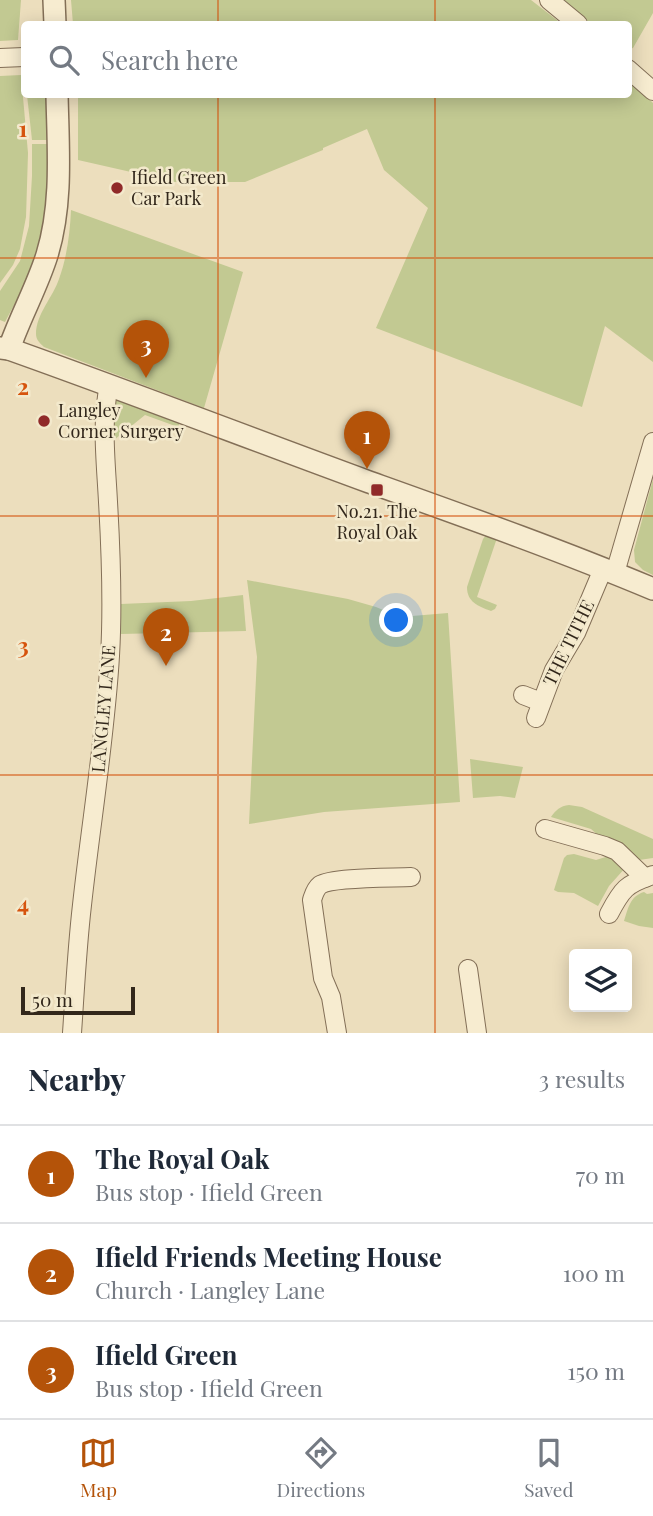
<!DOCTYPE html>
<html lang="en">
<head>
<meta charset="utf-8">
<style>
	body { margin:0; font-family:"Playfair Display",serif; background:#f2f2f3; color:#1f2937 }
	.controls { position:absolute; right:21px; bottom:21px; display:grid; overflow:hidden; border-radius:7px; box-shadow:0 4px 18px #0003 }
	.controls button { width:63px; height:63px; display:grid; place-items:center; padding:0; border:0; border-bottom:2px solid #e0e1e3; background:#fff; color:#1f2937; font:35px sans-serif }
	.scale { position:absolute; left:21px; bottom:18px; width:114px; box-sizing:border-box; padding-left:7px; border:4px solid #32271b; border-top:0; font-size:19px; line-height:24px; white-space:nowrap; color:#32271b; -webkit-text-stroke:5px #f3e9cc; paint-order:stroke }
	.you { position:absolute; left:397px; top:621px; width:24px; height:24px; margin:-18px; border:5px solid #fff; border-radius:50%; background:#1a73e8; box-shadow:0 0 0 10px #1a73e833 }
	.badge { display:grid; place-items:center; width:46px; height:46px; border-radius:50%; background:#b45309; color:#fff; font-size:23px; font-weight:700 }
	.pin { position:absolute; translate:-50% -58px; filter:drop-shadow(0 2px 4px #0008) }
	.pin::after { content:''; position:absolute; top:37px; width:24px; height:21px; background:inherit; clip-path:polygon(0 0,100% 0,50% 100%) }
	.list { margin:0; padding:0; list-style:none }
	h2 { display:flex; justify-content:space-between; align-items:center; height:91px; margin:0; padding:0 28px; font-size:30px }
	h2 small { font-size:23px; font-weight:400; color:#747a83 }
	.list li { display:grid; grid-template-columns:46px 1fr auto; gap:21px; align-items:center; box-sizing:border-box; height:98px; padding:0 28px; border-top:2px solid #e0e1e3 }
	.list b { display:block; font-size:26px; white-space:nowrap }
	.list p { margin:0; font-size:23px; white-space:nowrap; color:#747a83 }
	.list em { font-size:23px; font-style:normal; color:#747a83 }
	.icon { flex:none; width:38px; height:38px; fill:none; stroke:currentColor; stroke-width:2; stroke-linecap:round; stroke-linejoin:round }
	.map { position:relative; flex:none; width:653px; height:1033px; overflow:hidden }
	.search { position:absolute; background:#fff; box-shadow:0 4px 18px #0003; left:21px; right:21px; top:21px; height:77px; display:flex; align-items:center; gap:18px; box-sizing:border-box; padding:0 24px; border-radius:7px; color:#747a83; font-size:26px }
	.sheet { height:385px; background:#fff }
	nav { display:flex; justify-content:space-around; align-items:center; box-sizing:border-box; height:98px; border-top:2px solid #e0e1e3; background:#fff; font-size:19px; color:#747a83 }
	nav a { display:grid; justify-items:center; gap:4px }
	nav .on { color:#b45309 }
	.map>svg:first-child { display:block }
	.green { fill:#c2c992 }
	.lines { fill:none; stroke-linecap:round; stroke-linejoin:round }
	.minor-casing { stroke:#836f57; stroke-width:20 }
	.tertiary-casing { stroke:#836f57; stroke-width:24 }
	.minor { stroke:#f7ecd0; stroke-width:18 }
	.tertiary { stroke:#f7ecd0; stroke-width:21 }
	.grid { fill:none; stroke:#d6540e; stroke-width:2; stroke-opacity:0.55 }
	.poi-dot { fill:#902a29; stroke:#f3e9cc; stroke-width:2.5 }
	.labels { text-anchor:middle; stroke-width:5; stroke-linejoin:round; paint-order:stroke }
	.poi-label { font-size:18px; fill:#32271b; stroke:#f3e9cc; text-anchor:start }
	.street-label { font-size:18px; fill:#32271b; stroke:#f3e9cc }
	.grid-label { font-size:23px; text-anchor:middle; font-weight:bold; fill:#d6540e; stroke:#f3e9cc; stroke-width:5; stroke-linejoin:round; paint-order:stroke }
</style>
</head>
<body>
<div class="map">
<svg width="653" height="1033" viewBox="0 0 653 1033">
	<rect width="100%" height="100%" fill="#ecdebd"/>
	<!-- green -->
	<g class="green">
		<path d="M0,0H21L18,40L0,41Z"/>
		<path d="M71,0H531L562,24H73Z"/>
		<path d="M562,0H653V13L633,48L629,49L628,24H589Z"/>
		<path d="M21,75L28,153L26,217L20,249L13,265L0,283V76Z"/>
		<path d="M629,79L653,103V362L605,326L582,407L376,328L428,208L384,170L367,129L323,148V150L245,182H175L78,160V95L628,94Z"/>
		<path d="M27,95H52L53,140H32Z"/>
		<path d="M32,144H52C49,182 47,221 35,258C28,281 16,301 5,322L0,320V291L20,261L29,226L32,176Z"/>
		<path d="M71,210L243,272L204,408L44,347C40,343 36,340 36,334C36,314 53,297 59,279C67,257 70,233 71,210Z"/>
		<path d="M117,400L179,423V429L178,427L145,415L114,440L111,407Z"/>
		<path d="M653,479V575L643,570L635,562L634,550Z"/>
		<path d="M487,534L497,538L477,597L497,605L495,609L491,611C478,606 467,602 467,587L483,539Z"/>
		<path d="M247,580L348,599L376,607L400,617L448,613L460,802L324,812L249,824L257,657Z"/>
		<path d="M243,595L246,631L121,634V604L191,601Z"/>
		<path d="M470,759L523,767L515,798L500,796L473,798Z"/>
		<path d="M569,805L582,807L653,839V858L639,860L599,836L591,829L551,817C556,810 560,806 569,805Z"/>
		<path d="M574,854L596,860L609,856L626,867L609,886L598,906L574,893L558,892L554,890L564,858L567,855Z"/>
		<path d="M644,892L647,894L653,893V928L639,926L624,921C628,909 630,896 644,892Z"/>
	</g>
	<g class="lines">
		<defs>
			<g id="minor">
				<path d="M549,0L578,24"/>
				<path d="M0,58L24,57"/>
				<path d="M628,69L653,91"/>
				<path d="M615,573L653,442"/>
				<path d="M523,695L541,702"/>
				<path d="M536,718L554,670L576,633L603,569"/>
				<path d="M545,829L605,846L617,851L645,878"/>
				<path d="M609,914C622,889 626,884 653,875"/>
				<path d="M468,969L477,1033"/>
				<path d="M72,1033C75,990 77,948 82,905C91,822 105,740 110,656C113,605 111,553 108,502C106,462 101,423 109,385"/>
				<path d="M337,1033L331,997L323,978L312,900C314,894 315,889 320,885C332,877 393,878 411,877"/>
			</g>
			<g id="tertiary">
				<path d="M54,0L55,24"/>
				<path d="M0,348L9,349C130,392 249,438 369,482C464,516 560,550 653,589"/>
				<path d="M9,349C20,317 37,287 47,255C63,203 58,147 57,94"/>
			</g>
		</defs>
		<!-- minor casing -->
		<use href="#minor" class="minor-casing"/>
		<!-- tertiary casing -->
		<use href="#tertiary" class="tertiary-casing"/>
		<!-- minor -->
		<use href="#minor" class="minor"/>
		<!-- tertiary -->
		<use href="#tertiary" class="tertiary"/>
	</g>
	<!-- grid -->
	<path class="grid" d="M218,0V24M435,0V24M218,94V1033M435,94V1033M0,258H653M0,516H653M0,775H653"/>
	<!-- markers -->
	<g class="poi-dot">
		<circle cx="117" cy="188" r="7"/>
		<circle cx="44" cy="421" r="7"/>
		<rect x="370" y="483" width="14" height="14" rx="3.5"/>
	</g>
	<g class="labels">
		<!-- poi labels -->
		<g class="poi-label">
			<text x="131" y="184">Ifield Green<tspan x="131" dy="21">Car Park</tspan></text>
			<text x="58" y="417">Langley<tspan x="58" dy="21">Corner Surgery</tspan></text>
			<text x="377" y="518" text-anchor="middle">No.21. The<tspan x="377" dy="21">Royal Oak</tspan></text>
		</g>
		<!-- street labels -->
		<g class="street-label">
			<text transform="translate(569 643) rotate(-64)" y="6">THE TITHE</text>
			<text transform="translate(104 709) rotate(-85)" y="6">LANGLEY LANE</text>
		</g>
	</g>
	<g class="grid-label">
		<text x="23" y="137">1</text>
		<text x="23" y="395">2</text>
		<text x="23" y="654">3</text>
		<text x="23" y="912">4</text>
	</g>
</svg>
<div class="controls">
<button><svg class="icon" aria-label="layers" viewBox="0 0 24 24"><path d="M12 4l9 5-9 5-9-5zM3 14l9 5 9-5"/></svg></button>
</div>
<div class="scale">50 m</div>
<div class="you"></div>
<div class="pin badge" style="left:367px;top:469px">1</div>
<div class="pin badge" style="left:166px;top:666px">2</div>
<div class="pin badge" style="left:146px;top:378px">3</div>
<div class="search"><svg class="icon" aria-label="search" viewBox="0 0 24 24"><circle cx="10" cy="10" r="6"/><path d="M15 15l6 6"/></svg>Search here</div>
</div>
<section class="sheet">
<h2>Nearby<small>3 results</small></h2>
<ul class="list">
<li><span class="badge">1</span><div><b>The Royal Oak</b><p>Bus stop · Ifield Green</p></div><em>70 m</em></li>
<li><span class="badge">2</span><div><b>Ifield Friends Meeting House</b><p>Church · Langley Lane</p></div><em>100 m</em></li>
<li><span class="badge">3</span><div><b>Ifield Green</b><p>Bus stop · Ifield Green</p></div><em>150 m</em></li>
</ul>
</section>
<nav>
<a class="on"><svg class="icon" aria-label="map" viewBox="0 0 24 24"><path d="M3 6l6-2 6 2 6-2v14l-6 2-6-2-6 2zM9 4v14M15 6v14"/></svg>Map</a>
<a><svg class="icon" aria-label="directions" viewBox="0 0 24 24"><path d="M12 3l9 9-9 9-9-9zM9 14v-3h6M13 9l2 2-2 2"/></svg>Directions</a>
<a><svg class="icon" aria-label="saved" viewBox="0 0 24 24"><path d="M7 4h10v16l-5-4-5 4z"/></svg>Saved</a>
</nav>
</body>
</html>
